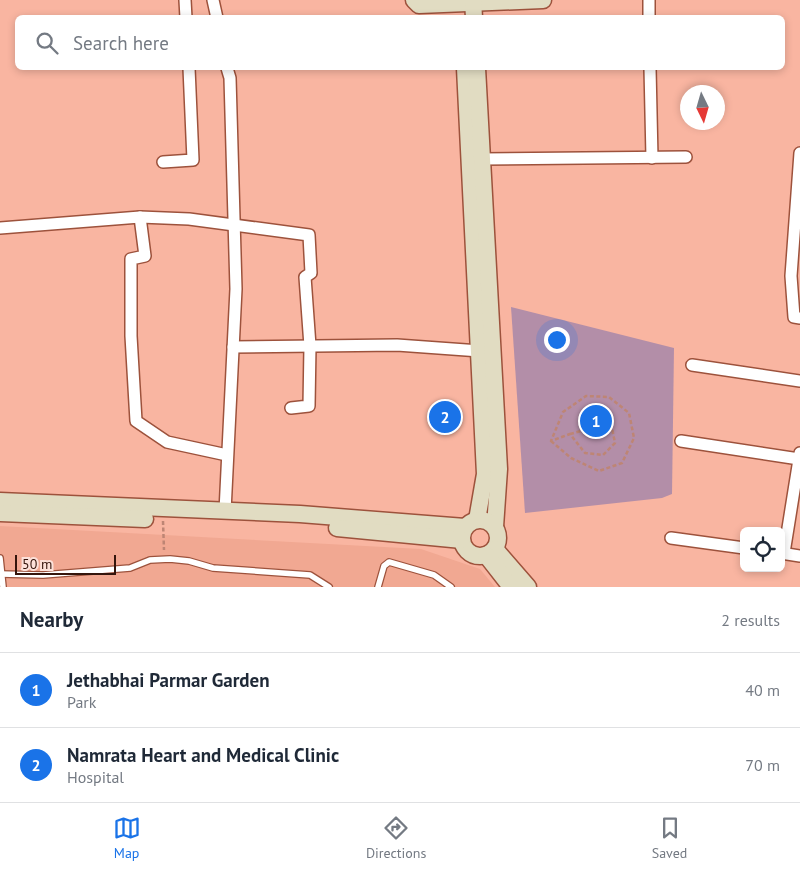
<!DOCTYPE html>
<html lang="en">
<head>
<meta charset="utf-8">
<style>
	body { margin:0; font-family:"PT Sans",sans-serif; background:#f2f2f3; color:#1f2937 }
	.controls { position:absolute; right:15px; bottom:15px; display:grid; overflow:hidden; border-radius:8px; box-shadow:0 2px 8px #0003 }
	.controls button { width:45px; height:45px; display:grid; place-items:center; padding:0; border:0; border-bottom:1px solid #e0e1e3; background:#fff; color:#1f2937; font:25px sans-serif }
	.compass { position:absolute; left:680px; top:85px; width:45px; height:45px; border-radius:50%; background:#fff; box-shadow:0 2px 8px #0003; rotate:175deg }
	.scale { position:absolute; left:15px; bottom:12px; width:101px; box-sizing:border-box; padding-left:5px; border:2px solid #34150c; border-top:0; font-size:14px; line-height:18px; white-space:nowrap; color:#34150c; -webkit-text-stroke:4px #fce1d9; paint-order:stroke }
	.you { position:absolute; left:556px; top:339px; width:18px; height:18px; margin:-12px; border:4px solid #fff; border-radius:50%; background:#1a73e8; box-shadow:0 0 0 8px #1a73e833 }
	.badge { display:grid; place-items:center; width:32px; height:32px; border-radius:50%; background:#1a73e8; color:#fff; font-size:16px; font-weight:700 }
	.pin { position:absolute; translate:-50% -50%; border:2px solid #fff; box-shadow:0 1px 5px #0006 }
	.list { margin:0; padding:0; list-style:none }
	h2 { display:flex; justify-content:space-between; align-items:center; height:65px; margin:0; padding:0 20px; font-size:21px }
	h2 small { font-size:16px; font-weight:400; color:#747a83 }
	.list li { display:grid; grid-template-columns:32px 1fr auto; gap:15px; align-items:center; box-sizing:border-box; height:75px; padding:0 20px; border-top:1px solid #e0e1e3 }
	.list b { display:block; font-size:19px; white-space:nowrap }
	.list p { margin:0; font-size:16px; white-space:nowrap; color:#747a83 }
	.list em { font-size:16px; font-style:normal; color:#747a83 }
	.icon { flex:none; width:28px; height:28px; fill:none; stroke:currentColor; stroke-width:2; stroke-linecap:round; stroke-linejoin:round }
	.map { position:relative; flex:none; width:800px; height:587px; overflow:hidden }
	.search { position:absolute; background:#fff; box-shadow:0 2px 8px #0003; left:15px; right:15px; top:15px; height:55px; display:flex; align-items:center; gap:12px; box-sizing:border-box; padding:0 18px; border-radius:8px; color:#747a83; font-size:19px }
	.sheet { height:215px; background:#fff }
	nav { display:flex; justify-content:space-around; align-items:center; box-sizing:border-box; height:70px; border-top:1px solid #e0e1e3; background:#fff; font-size:14px; color:#747a83 }
	nav a { display:grid; justify-items:center; gap:2px }
	nav .on { color:#1a73e8 }
	.map>svg:first-child { display:block }
	.built { fill:#f1a892 }
	.green { fill:#b38ea8 }
	.lines { fill:none; stroke-linecap:round; stroke-linejoin:round }
	.lane-casing { stroke:#9d523c; stroke-width:8 }
	.street-casing { stroke:#9d523c; stroke-width:14 }
	.secondary-casing { stroke:#9d523c; stroke-width:19 }
	.path { stroke:#be8574; stroke-width:2.5; stroke-dasharray:4 2.5; stroke-linecap:butt }
	.lane { stroke:#fff; stroke-width:5.5 }
	.street { stroke:#fff; stroke-width:11 }
	.secondary { stroke:#e1dcc2; stroke-width:16 }
</style>
</head>
<body>
<div class="map">
<svg width="800" height="587" viewBox="0 0 800 587">
	<rect width="100%" height="100%" fill="#f9b5a1"/>
	<!-- built -->
	<path class="built" d="M0,526L421,549L480,569L495,587H0Z"/>
	<!-- green -->
	<path class="green" d="M511,307L674,348L672,494L662,498L525,513Z"/>
	<g class="lines">
		<defs>
			<g id="lane">
				<path d="M0,558L3,587"/>
				<path d="M0,574L43,575L130,568L150,560L170,559L189,561L213,568L310,575L329,587"/>
				<path d="M378,587L384,566L389,562L434,575L451,587"/>
			</g>
			<g id="street">
				<path d="M185,0L186,18"/>
				<path d="M213,0L217,18"/>
				<path d="M649,0V18"/>
				<path d="M650,68L652,158"/>
				<path d="M800,153L791,276L794,317L800,318"/>
				<path d="M483,159L686,157"/>
				<path d="M163,162L193,160L189,68"/>
				<path d="M140,217L145,256L131,259V336L136,421L167,442L227,455"/>
				<path d="M0,228L140,217L189,219L309,235L311,273L305,277L310,346L309,406L291,408"/>
				<path d="M233,347L397,345L480,351"/>
				<path d="M692,365L800,381"/>
				<path d="M681,441L799,459"/>
				<path d="M225,511L236,289L230,78L227,68"/>
				<path d="M671,538L744,548"/>
				<path d="M781,553L800,556"/>
				<path d="M784,553L800,453"/>
			</g>
			<g id="secondary">
				<path d="M414,0L419,5L543,0"/>
				<path d="M473,0L474,18"/>
				<path d="M465,68L485,474L477,520"/>
				<path d="M477,68L499,469L495,527"/>
				<path d="M0,501L300,514L465,527"/>
				<path d="M0,513L145,519"/>
				<circle cx="480" cy="538" r="18"/>
				<path d="M337,528L462,540"/>
				<path d="M495,549L528,587"/>
				<path d="M486,555L511,587"/>
			</g>
		</defs>
		<!-- lane casing -->
		<use href="#lane" class="lane-casing"/>
		<!-- street casing -->
		<use href="#street" class="street-casing"/>
		<!-- secondary casing -->
		<use href="#secondary" class="secondary-casing"/>
		<!-- path -->
		<g class="path">
			<path d="M551,441L571,458L599,471L622,463L634,438L629,413L609,397L586,396L563,412L551,441L570,434L585,453L603,455L615,443L611,423L599,420L581,431L570,434"/>
			<path d="M163,521L164,550"/>
		</g>
		<!-- lane -->
		<use href="#lane" class="lane"/>
		<!-- street -->
		<use href="#street" class="street"/>
		<!-- secondary -->
		<use href="#secondary" class="secondary"/>
	</g>
</svg>
<div class="controls">
<button><svg class="icon" aria-label="locate" viewBox="0 0 24 24"><circle cx="12" cy="12" r="6"/><path d="M12 2v4M12 18v4M2 12h4M18 12h4"/></svg></button>
</div>
<svg class="compass" viewBox="-18 -18 36 36"><path d="M0-13l5 13h-10z" fill="#e53935"/><path d="M0 13l5-13h-10z" fill="#747a83"/></svg>
<div class="scale">50 m</div>
<div class="you"></div>
<div class="pin badge" style="left:596px;top:421px">1</div>
<div class="pin badge" style="left:445px;top:417px">2</div>
<div class="search"><svg class="icon" aria-label="search" viewBox="0 0 24 24"><circle cx="10" cy="10" r="6"/><path d="M15 15l6 6"/></svg>Search here</div>
</div>
<section class="sheet">
<h2>Nearby<small>2 results</small></h2>
<ul class="list">
<li><span class="badge">1</span><div><b>Jethabhai Parmar Garden</b><p>Park</p></div><em>40 m</em></li>
<li><span class="badge">2</span><div><b>Namrata Heart and Medical Clinic</b><p>Hospital</p></div><em>70 m</em></li>
</ul>
</section>
<nav>
<a class="on"><svg class="icon" aria-label="map" viewBox="0 0 24 24"><path d="M3 6l6-2 6 2 6-2v14l-6 2-6-2-6 2zM9 4v14M15 6v14"/></svg>Map</a>
<a><svg class="icon" aria-label="directions" viewBox="0 0 24 24"><path d="M12 3l9 9-9 9-9-9zM9 14v-3h6M13 9l2 2-2 2"/></svg>Directions</a>
<a><svg class="icon" aria-label="saved" viewBox="0 0 24 24"><path d="M7 4h10v16l-5-4-5 4z"/></svg>Saved</a>
</nav>
</body>
</html>
